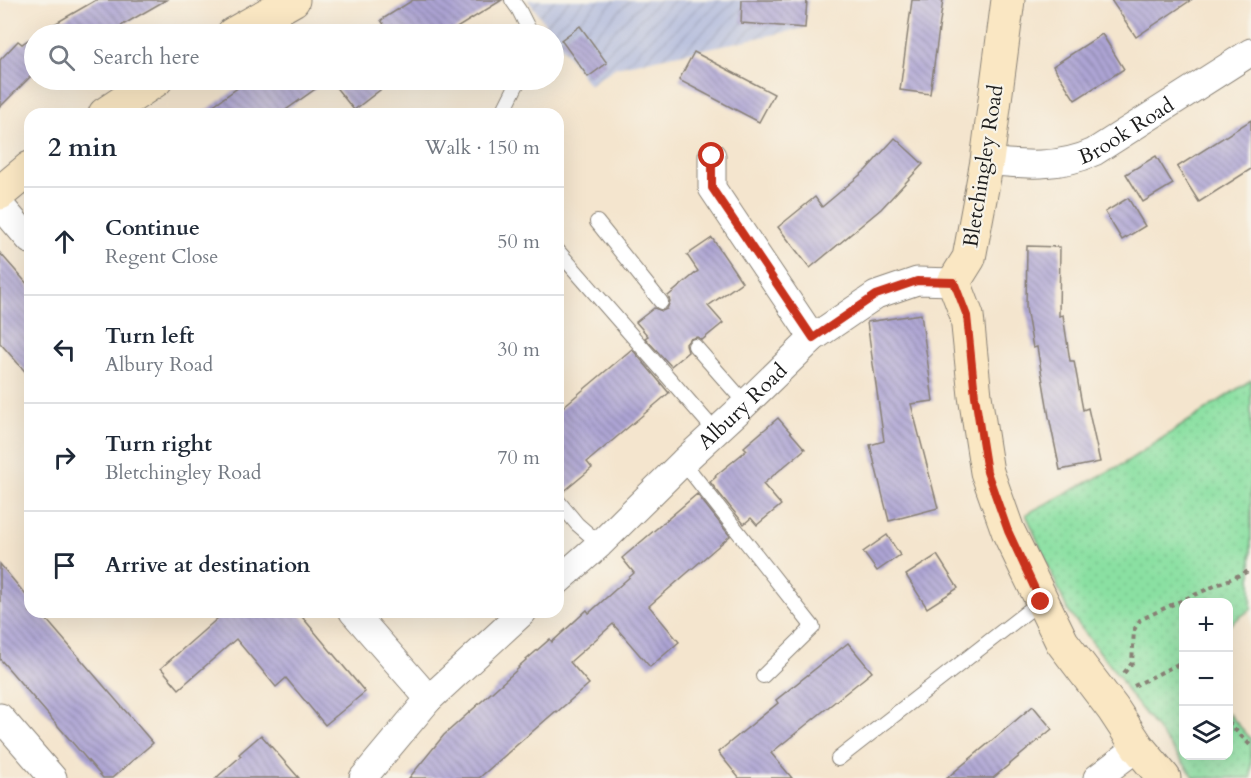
<!DOCTYPE html>
<html lang="en">
<head>
<meta charset="utf-8">
<style>
	body { margin:0; font-family:Cardo,serif; background:#f6f6f7; color:#1f2937 }
	.controls { position:absolute; right:18px; bottom:18px; display:grid; overflow:hidden; border-radius:12px; box-shadow:0 6px 24px #0002 }
	.controls button { width:54px; height:54px; display:grid; place-items:center; padding:0; border:0; border-bottom:2px solid #e0e1e3; background:#fff; color:#1f2937; font:30px sans-serif }
	.stop { position:absolute; width:18px; height:18px; margin:-14px; border:4px solid #c8321e; border-radius:50%; background:#fff }
	.stop.end { background:#c8321e; border-color:#fff; box-shadow:0 2px 6px #0008 }
	.list { margin:0; padding:0; list-style:none }
	h2 { display:flex; justify-content:space-between; align-items:center; height:78px; margin:0; padding:0 24px; font-size:26px }
	h2 small { font-size:20px; font-weight:400; color:#747a83 }
	.list li { display:grid; grid-template-columns:39px 1fr auto; gap:18px; align-items:center; box-sizing:border-box; height:108px; padding:0 24px; border-top:2px solid #e0e1e3 }
	.list b { display:block; font-size:22px; white-space:nowrap }
	.list p { margin:0; font-size:20px; white-space:nowrap; color:#747a83 }
	.list em { font-size:20px; font-style:normal; color:#747a83 }
	.icon { flex:none; width:33px; height:33px; fill:none; stroke:currentColor; stroke-width:2; stroke-linecap:round; stroke-linejoin:round }
	.map { position:relative; flex:none; width:1251px; height:778px; overflow:hidden }
	.search { position:absolute; background:#fff; box-shadow:0 6px 24px #0002; left:24px; top:24px; width:540px; height:66px; display:flex; align-items:center; gap:15px; box-sizing:border-box; padding:0 21px; border-radius:33px; color:#747a83; font-size:22px }
	.panel { position:absolute; background:#fff; box-shadow:0 6px 24px #0002; left:24px; top:108px; width:540px; height:510px; border-radius:18px }
	.map>svg:first-child { display:block }
	.industrial { fill:url(#industrial-furrows) }
	.park { fill:url(#park-dots); stroke:#537e5f; stroke-width:1.5 }
	.building { fill:url(#building-back-hatch) }
	.lines { fill:none; stroke-linecap:round; stroke-linejoin:round }
	.lane-casing { stroke:#888075; stroke-width:16 }
	.street-casing { stroke:#888075; stroke-width:29 }
	.secondary-casing { stroke:#888075; stroke-width:35 }
	.path { stroke:#888075; stroke-width:4; stroke-dasharray:4.5 4.5; stroke-linecap:butt }
	.lane { stroke:#fff; stroke-width:14 }
	.street { stroke:#fff; stroke-width:27 }
	.secondary { stroke:#fae7c3; stroke-width:33 }
	.route { stroke:#c8321e; stroke-width:8 }
	.labels { text-anchor:middle; stroke-width:4.5; stroke-linejoin:round; paint-order:stroke }
	.street-label { font-size:21px; fill:#1c1c1c; stroke:#f7f3e8 }
</style>
</head>
<body>
<div class="map">
<svg width="1251" height="778" viewBox="0 0 1251 778">
	<defs>
		<pattern id="industrial-furrows" width="10" height="10" patternUnits="userSpaceOnUse" patternTransform="scale(1.5)"><rect width="10" height="10" fill="#bcc3de"/><path d="M-1 1l2-2M0 10L10 0M9 11l2-2" fill="none" stroke="#a1a7be"/></pattern>
		<pattern id="park-dots" width="8" height="8" patternUnits="userSpaceOnUse" patternTransform="scale(1.5)"><rect width="8" height="8" fill="#8ae0a2"/><path d="M2 2h.1M6 6h.1" fill="none" stroke="#76c08b" stroke-width="1.8" stroke-linecap="round"/></pattern>
		<pattern id="building-back-hatch" width="6" height="6" patternUnits="userSpaceOnUse" patternTransform="scale(1.5)"><rect width="6" height="6" fill="#ada4d4"/><path d="M-1 5l2 2M0 0l6 6M5-1l2 2" fill="none" stroke="#8c85ab"/></pattern>
	</defs>
	<rect width="100%" height="100%" fill="#f7f3e8"/>
	<filter id="ink" filterUnits="userSpaceOnUse"><feTurbulence type="fractalNoise" baseFrequency=".0167" numOctaves="2"/><feDisplacementMap in="SourceGraphic" scale="12" xChannelSelector="R" yChannelSelector="G"/><feConvolveMatrix kernelMatrix="1 2 1 2 8 2 1 2 1" color-interpolation-filters="sRGB"/></filter>
	<filter id="wash" filterUnits="userSpaceOnUse"><feTurbulence type="fractalNoise" baseFrequency=".008" numOctaves="4" result="noise"/><feDisplacementMap in="SourceGraphic" scale="24" xChannelSelector="R" yChannelSelector="G"/><feGaussianBlur stdDeviation="1.35" result="paint"/><feColorMatrix in="noise" values="0 0 0 0 0 0 0 0 0 0 0 0 0 0 0 0 0 1.4 0 .05"/><feComposite in="paint" operator="in"/></filter>
	<g filter="url(#wash)">
		<rect width="100%" height="100%" fill="#f4e5ce"/>
		<!-- industrial -->
		<path class="industrial" d="M528,0H808L805,28L616,67L589,85Z"/>
		<!-- park -->
		<path class="park" d="M1251,380V609L1229,625L1228,602H1184V661L1182,663L1184,666V756H1228L1229,714L1251,739V778H1195L1128,692L1120,678L1068,611L1026,514L1123,464Z"/>
		<g id="blocks">
			<!-- building -->
			<g class="building">
				<path d="M96,0H166L107,34H37Z"/>
				<path d="M413,0H502L447,34H390L381,20Z"/>
				<path d="M742,0H807L805,28L741,23Z"/>
				<path d="M912,0H943L930,94L900,90Z"/>
				<path d="M1111,0H1191L1136,37Z"/>
				<path d="M580,26L607,63L588,77L561,40Z"/>
				<path d="M1102,34L1124,69L1075,100L1053,66Z"/>
				<path d="M34,36V73L0,107V60L18,41L22,44Z"/>
				<path d="M694,52L774,94L759,122L679,80Z"/>
				<path d="M249,80H328L280,114H201Z"/>
				<path d="M330,80H393L354,110Z"/>
				<path d="M1251,120V169L1199,202L1177,167Z"/>
				<path d="M895,138L923,164L881,209L810,268L778,227L815,197L822,207L866,170Z"/>
				<path d="M1156,156L1173,184L1143,202L1126,174Z"/>
				<path d="M1128,198L1145,226L1122,240L1105,212Z"/>
				<path d="M712,238L742,282L708,306L723,323L702,340L697,337L690,339L686,344L688,352L671,366L645,338L648,336L636,322L654,308L662,311L667,309L670,301L668,296L698,271L687,255Z"/>
				<path d="M1027,246L1060,247L1059,316L1063,315L1070,361H1074L1083,410L1088,408L1100,462L1060,470L1049,417L1037,347L1033,348L1026,308Z"/>
				<path d="M0,253L30,287V377L0,343Z"/>
				<path d="M921,314L933,401L911,404L938,508L889,521L870,445L884,441L867,322Z"/>
				<path d="M632,349L669,393L587,462L592,468L562,493L558,492V411Z"/>
				<path d="M778,418L805,449L763,484L781,505L757,525L751,518L744,524L710,482L716,477L715,476L747,450L744,447Z"/>
				<path d="M697,494L730,536L649,606L679,642L650,667L613,624L570,662L589,684L557,712L556,711L479,778H409L444,735L519,668L518,667L550,639L552,642L587,610L589,613L634,573L622,558Z"/>
				<path d="M887,535L900,555L877,571L863,552Z"/>
				<path d="M937,555L958,588L927,608L906,575Z"/>
				<path d="M0,564L30,600V612H40L153,743L112,778H103L0,659Z"/>
				<path d="M213,612H298L365,692L325,725L286,678L276,687L236,639L179,689L161,668L218,618Z"/>
				<path d="M848,643L872,672L771,753L792,778H739L718,752L778,703L776,700Z"/>
				<path d="M1033,706L1052,729L993,778H947Z"/>
				<path d="M261,735L299,778H216L241,756L239,754Z"/>
			</g>
		</g>
	</g>
	<g filter="url(#ink)">
		<use href="#blocks" fill-opacity="0" stroke="#888075" stroke-width="1.5"/>
		<g class="lines">
			<defs>
				<g id="lane">
					<path d="M512,0L519,10L531,34"/>
					<path d="M502,114L519,80"/>
					<path d="M597,222L661,302"/>
					<path d="M558,251L716,432"/>
					<path d="M695,346L746,404"/>
					<path d="M683,462L813,627L763,676"/>
					<path d="M558,501L577,524L600,544"/>
					<path d="M838,759L1041,601"/>
				</g>
				<g id="street">
					<path d="M712,156V188L813,338"/>
					<path id="s1" d="M987,161C1023,165 1060,168 1094,152L1251,52"/>
					<path d="M0,205L30,240"/>
					<path id="s2" d="M558,581L600,544L683,462L736,413L813,338L876,295L917,281L954,282"/>
					<path d="M353,612L429,699"/>
					<path d="M0,717L53,778"/>
					<path d="M363,778L429,699L523,612"/>
					<path d="M1097,778L1138,747"/>
				</g>
				<g id="secondary">
					<path d="M1008,0L987,161L969,258L954,282L967,316L975,396L987,472L1008,531L1062,642L1113,709L1138,747L1164,778"/>
					<path d="M233,34L293,0"/>
					<path d="M105,114L156,80"/>
					<path d="M0,193L30,168"/>
				</g>
			</defs>
			<!-- lane casing -->
			<use href="#lane" class="lane-casing"/>
			<!-- street casing -->
			<use href="#street" class="street-casing"/>
			<!-- secondary casing -->
			<use href="#secondary" class="secondary-casing"/>
			<!-- path -->
			<g class="path">
				<path d="M1124,673L1132,663L1134,630L1140,620L1169,606L1251,570"/>
				<path d="M1134,686L1176,665L1184,673"/>
				<path d="M1228,722L1251,746"/>
			</g>
			<!-- lane -->
			<use href="#lane" class="lane"/>
			<!-- street -->
			<use href="#street" class="street"/>
			<!-- secondary -->
			<use href="#secondary" class="secondary"/>
		</g>
	</g>
	<g class="lines" filter="url(#ink)">
		<!-- route -->
		<path class="route" d="M712,156V188L813,338L876,295L917,281L954,282L967,316L975,396L987,472L1008,531L1041,602"/>
	</g>
	<g class="labels">
		<!-- street labels -->
		<g class="street-label">
			<text dy="7" stroke="none"><textPath href="#s1" startOffset="147">Brook Road</textPath></text>
			<text transform="translate(983 166) rotate(-81)" y="7">Bletchingley Road</text>
			<text dy="7" stroke="none"><textPath href="#s2" startOffset="254">Albury Road</textPath></text>
		</g>
	</g>
</svg>
<div class="controls">
<button>+</button>
<button>−</button>
<button><svg class="icon" aria-label="layers" viewBox="0 0 24 24"><path d="M12 4l9 5-9 5-9-5zM3 14l9 5 9-5"/></svg></button>
</div>
<div class="stop" style="left:712px;top:156px"></div>
<div class="stop end" style="left:1041px;top:602px"></div>
<div class="search"><svg class="icon" aria-label="search" viewBox="0 0 24 24"><circle cx="10" cy="10" r="6"/><path d="M15 15l6 6"/></svg>Search here</div>
<section class="panel">
<h2>2 min<small>Walk · 150 m</small></h2>
<ul class="list">
<li><svg class="icon" aria-label="ahead" viewBox="0 0 24 24"><path d="M12 20V5M6 11l6-6 6 6"/></svg><div><b>Continue</b><p>Regent Close</p></div><em>50 m</em></li>
<li><svg class="icon" aria-label="left" viewBox="0 0 24 24"><path d="M17 20v-9H6M10 6l-5 5 5 5"/></svg><div><b>Turn left</b><p>Albury Road</p></div><em>30 m</em></li>
<li><svg class="icon" aria-label="right" viewBox="0 0 24 24"><path d="M7 20v-9h11M14 6l5 5-5 5"/></svg><div><b>Turn right</b><p>Bletchingley Road</p></div><em>70 m</em></li>
<li><svg class="icon" aria-label="arrive" viewBox="0 0 24 24"><path d="M6 21V4h12l-3 4 3 4H6"/></svg><div><b>Arrive at destination</b></div></li>
</ul>
</section>
</div>
</body>
</html>
